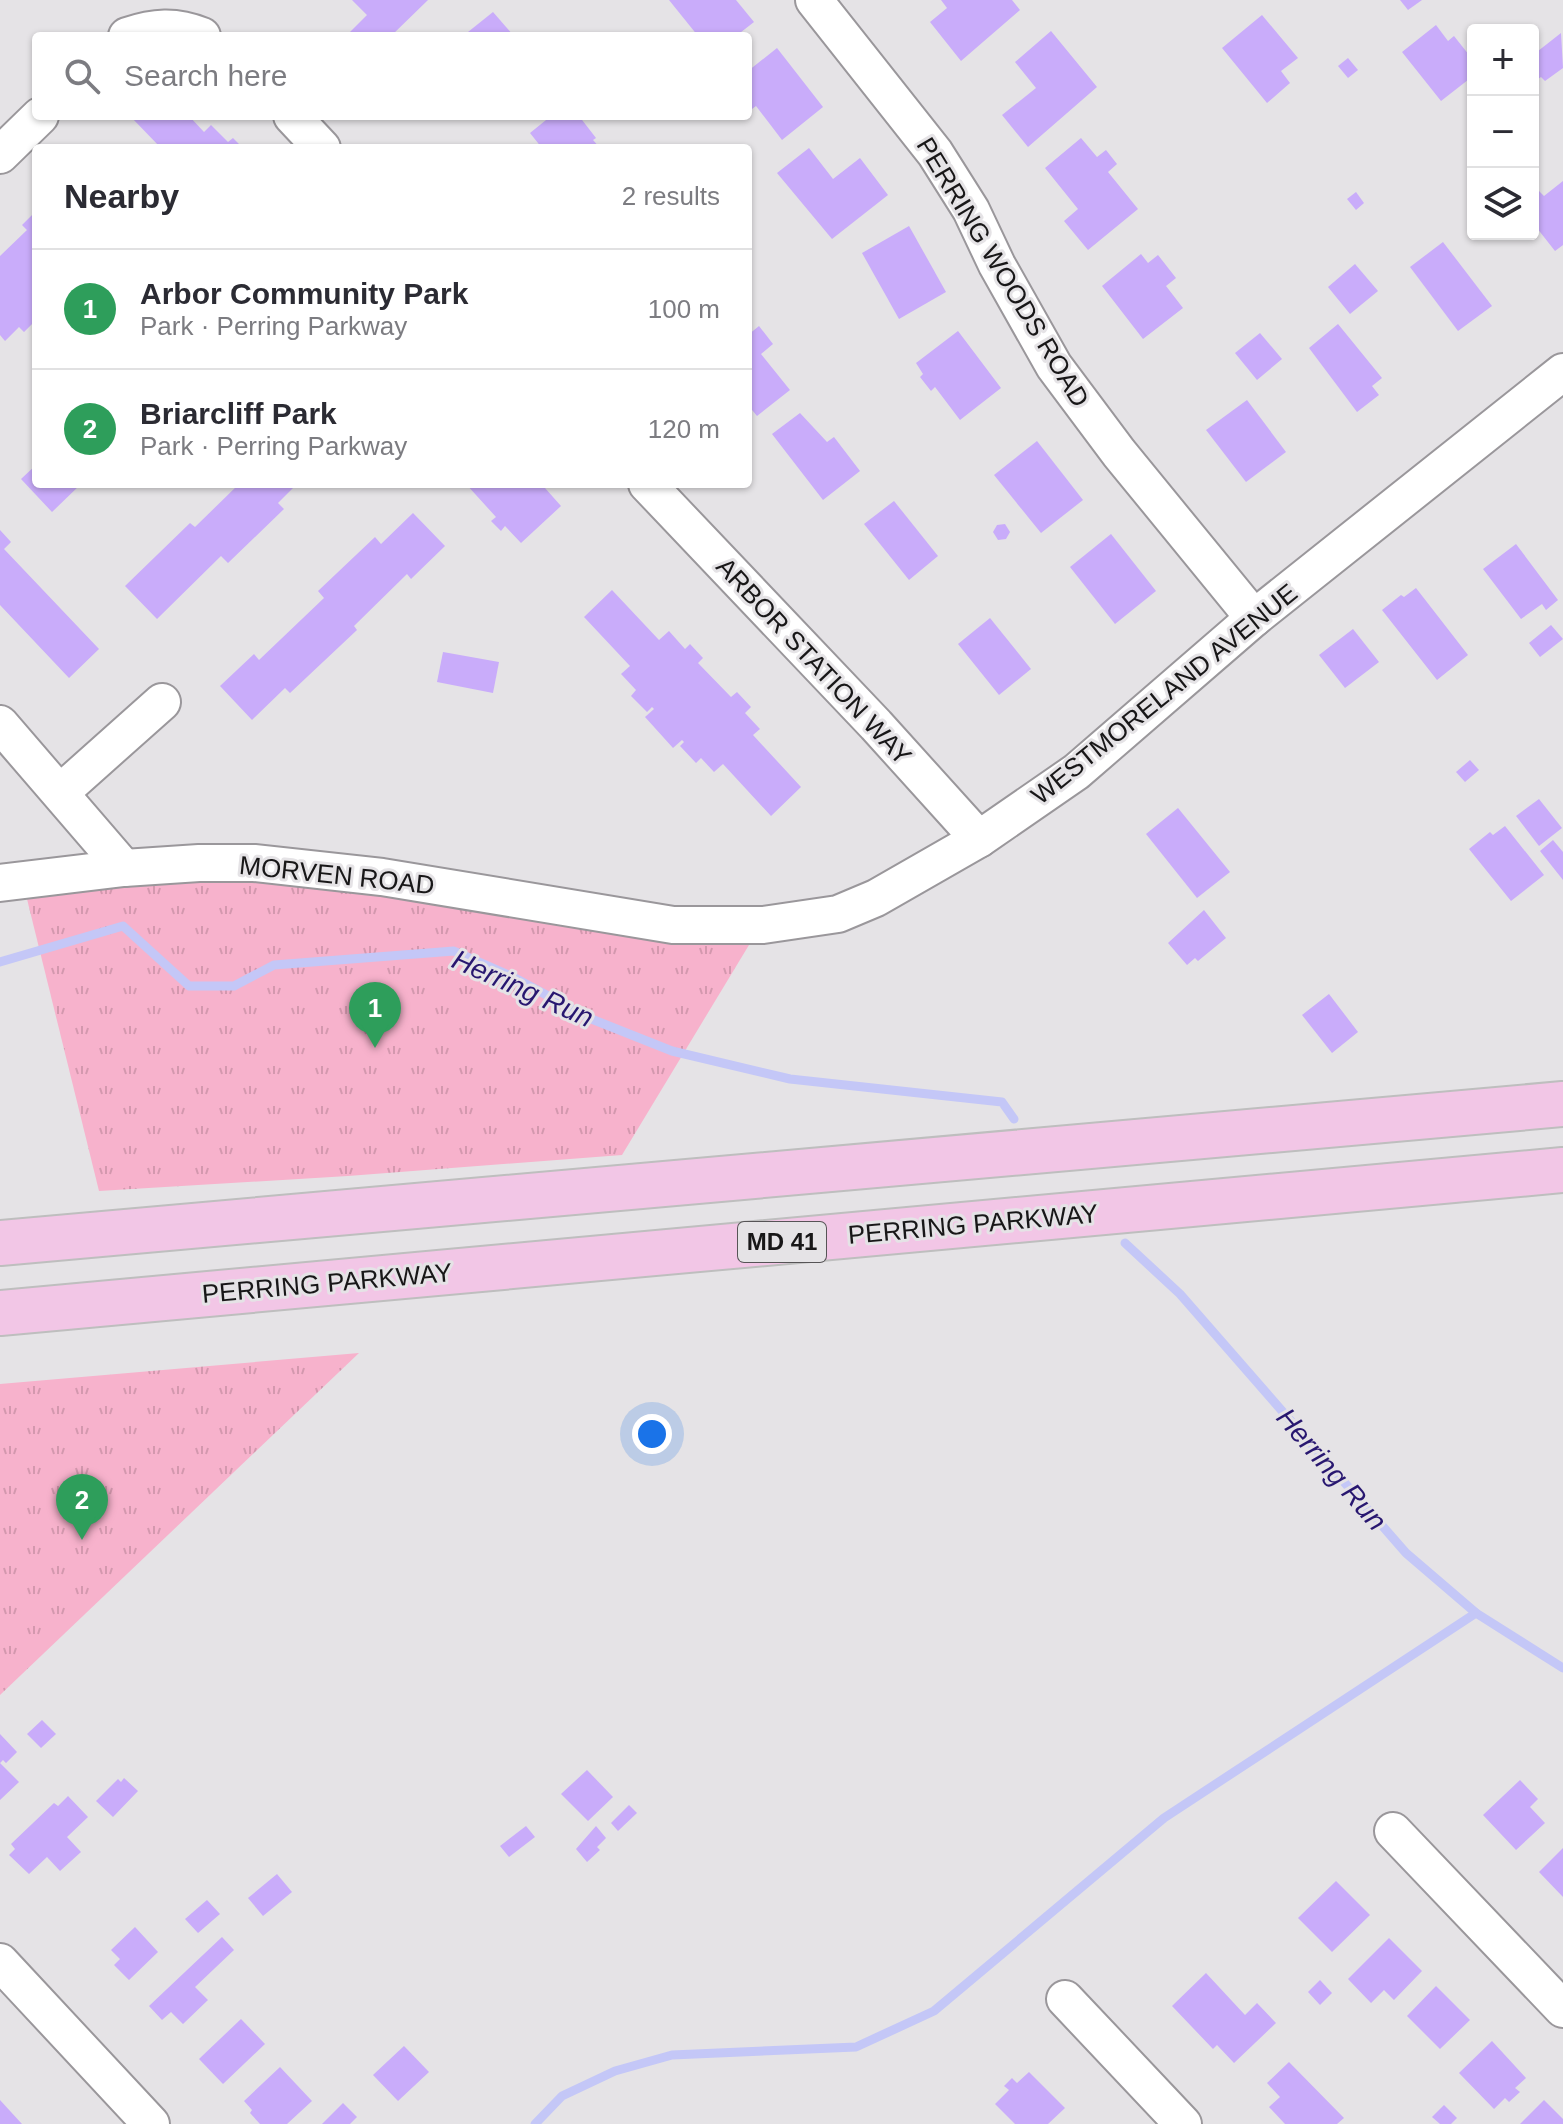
<!DOCTYPE html>
<html lang="en">
<head>
<meta charset="utf-8">
<style>
	body { margin:0; font-family:Arial,sans-serif; background:#f2f2f3; color:#2b2b33 }
	.controls { position:absolute; right:24px; top:24px; display:grid; overflow:hidden; border-radius:8px; box-shadow:0 2px 6px #0004 }
	.controls button { width:72px; height:72px; display:grid; place-items:center; padding:0; border:0; border-bottom:2px solid #e1e1e2; background:#fff; color:#2b2b33; font:40px sans-serif }
	.you { position:absolute; left:652px; top:1434px; width:28px; height:28px; margin:-20px; border:6px solid #fff; border-radius:50%; background:#1a73e8; box-shadow:0 0 0 12px #1a73e833 }
	.badge { display:grid; place-items:center; width:52px; height:52px; border-radius:50%; background:#0f766e; color:#fff; font-size:26px; font-weight:700 }
	.pin { position:absolute; translate:-50% -66px; filter:drop-shadow(0 2px 4px #0008) }
	.pin::after { content:''; position:absolute; top:42px; width:28px; height:24px; background:inherit; clip-path:polygon(0 0,100% 0,50% 100%) }
	.list { margin:0; padding:0; list-style:none }
	h2 { display:flex; justify-content:space-between; align-items:center; height:104px; margin:0; padding:0 32px; font-size:34px }
	h2 small { font-size:26px; font-weight:400; color:#7c7c81 }
	.list li { display:grid; grid-template-columns:52px 1fr auto; gap:24px; align-items:center; box-sizing:border-box; height:120px; padding:0 32px; border-top:2px solid #e1e1e2 }
	.list b { display:block; font-size:30px; white-space:nowrap }
	.list p { margin:0; font-size:26px; white-space:nowrap; color:#7c7c81 }
	.list em { font-size:26px; font-style:normal; color:#7c7c81 }
	.icon { flex:none; width:44px; height:44px; fill:none; stroke:currentColor; stroke-width:2; stroke-linecap:round; stroke-linejoin:round }
	.map { position:relative; flex:none; width:1563px; height:2124px; overflow:hidden }
	.search { position:absolute; background:#fff; box-shadow:0 2px 6px #0004; left:32px; top:32px; width:720px; height:88px; display:flex; align-items:center; gap:20px; box-sizing:border-box; padding:0 28px; border-radius:8px; color:#7c7c81; font-size:30px }
	.panel { position:absolute; background:#fff; box-shadow:0 2px 6px #0004; left:32px; top:144px; width:720px; height:344px; border-radius:8px }
	.map>svg:first-child { display:block }
	.grass { fill:url(#grass-tufts) }
	.lines { fill:none; stroke-linecap:round; stroke-linejoin:round }
	.stream { stroke:#c4c7f7; stroke-width:9 }
	.building { fill:#c9acfa }
	.minor-casing { stroke:#9a979b; stroke-width:40 }
	.major-casing { stroke:#bebebe; stroke-width:48 }
	.minor { stroke:#fff; stroke-width:36 }
	.major { stroke:#f2c6e6; stroke-width:44 }
	.labels { text-anchor:middle; stroke-width:6; stroke-linejoin:round; paint-order:stroke }
	.shield { fill:#e5e3e6; stroke:#565456; stroke-width:2 }
	.shield-label { font-size:24px; font-weight:bold; fill:#181718 }
	.street-label { font-size:26px; fill:#181718; stroke:#e5e3e6 }
	.water-label { font-size:28px; font-style:italic; fill:#281770; stroke:#e5e3e6 }
</style>
</head>
<body>
<div class="map">
<svg width="1563" height="2124" viewBox="0 0 1563 2124">
	<defs>
		<pattern id="grass-tufts" width="24" height="20" patternUnits="userSpaceOnUse" patternTransform="scale(2)"><rect width="24" height="20" fill="#f7b2cc"/><path d="M3 7l-1-3M5 7V3M7 7l1-3M15 17l-1-3M17 17v-4M19 17l1-3" fill="none" stroke="#d398ae"/></pattern>
	</defs>
	<rect width="100%" height="100%" fill="#e5e3e6"/>
	<!-- grass -->
	<g class="grass">
		<path d="M235,863L752,940L622,1155L348,1176L99,1191L26,895Z"/>
		<path d="M359,1353L0,1695V1384Z"/>
	</g>
	<g class="lines">
		<!-- stream -->
		<g class="stream">
			<path d="M0,962L123,926L189,986H234L274,965L454,951L513,977L589,1018L672,1051L790,1079L1002,1102L1014,1119"/>
			<path d="M1125,1243L1180,1294L1406,1553L1476,1613L1563,1668"/>
			<path d="M535,2124L562,2096L615,2071L672,2055L856,2047L934,2011L1164,1818L1476,1613"/>
		</g>
	</g>
	<!-- building -->
	<g class="building">
		<path d="M352,0H428L391,36H354L350,32L367,15Z"/>
		<path d="M669,0H736L754,22L736,36H698Z"/>
		<path d="M941,0H1012L1020,10L961,61L930,22L947,8Z"/>
		<path d="M1400,0H1422L1408,10Z"/>
		<path d="M493,12L514,36H463Z"/>
		<path d="M1262,15L1298,58L1281,71L1290,83L1267,103L1222,48Z"/>
		<path d="M1436,25L1448,41L1454,36L1473,60V76L1441,101L1402,52Z"/>
		<path d="M1051,31L1097,87L1028,147L1002,115L1036,88L1015,62Z"/>
		<path d="M1561,33L1563,68L1545,81L1541,77L1538,79L1533,72V55Z"/>
		<path d="M777,48L823,107L782,140L756,106L748,112V71Z"/>
		<path d="M1348,58L1358,70L1348,78L1338,66Z"/>
		<path d="M130,116H189L204,132L211,125L228,142L233,138L243,148H161Z"/>
		<path d="M551,116H571L574,120L579,116L596,138L593,140L600,148H542L530,133Z"/>
		<path d="M1081,138L1097,157L1106,150L1117,164L1108,172L1138,209L1088,250L1064,221L1078,209L1045,168Z"/>
		<path d="M809,148L833,179L860,158L888,195L832,239L777,173Z"/>
		<path d="M1563,181V245L1555,251L1533,223V192L1535,194L1539,191L1544,196Z"/>
		<path d="M1356,192L1364,203L1356,210L1347,199Z"/>
		<path d="M36,211V320L24,332L19,327L5,341L0,335V256L27,230L22,225Z"/>
		<path d="M909,226L946,292L899,319L862,253Z"/>
		<path d="M1443,242L1492,306L1458,331L1410,267Z"/>
		<path d="M1141,254L1148,263L1158,255L1176,278L1166,286L1183,308L1143,339L1102,286Z"/>
		<path d="M1355,264L1378,291L1350,314L1328,287Z"/>
		<path d="M1338,324L1382,378L1372,386L1379,395L1357,412L1309,348Z"/>
		<path d="M759,326L773,344L761,354L790,390L757,416L748,405V335Z"/>
		<path d="M958,331L1001,388L960,420L935,387L931,391L920,377L923,374L916,363Z"/>
		<path d="M1260,333L1282,359L1257,380L1235,353Z"/>
		<path d="M1247,400L1286,452L1246,482L1206,430Z"/>
		<path d="M800,413L827,442L834,437L860,471L823,500L772,434Z"/>
		<path d="M1037,441L1083,500L1041,533L994,475Z"/>
		<path d="M36,465V484H81L52,512L21,479Z"/>
		<path d="M239,484H297L278,503L284,509L228,563L221,556L157,619L125,586L190,523L195,527Z"/>
		<path d="M466,484H549L545,488L561,506L521,543L505,526L501,531L491,521L496,517Z"/>
		<path d="M894,501L938,556L909,580L864,524Z"/>
		<path d="M413,513L445,546L411,579L407,574L354,626L357,630L290,693L285,688L252,720L220,686L254,654L259,660L324,598L318,591L375,537L381,544Z"/>
		<path d="M1005,524L1010,532L1006,539L998,540L993,532L997,525Z"/>
		<path d="M0,530L11,542L4,549L99,649L69,678L0,605Z"/>
		<path d="M1111,534L1156,591L1115,624L1070,567Z"/>
		<path d="M1516,544L1558,600L1546,610L1542,604L1521,619L1483,569Z"/>
		<path d="M1416,588L1468,655L1437,680L1382,610L1401,595L1404,597Z"/>
		<path d="M612,590L659,640L669,631L685,649L690,644L703,658L698,663L731,697L737,692L751,707L745,713L760,729L753,735L801,787L771,816L723,764L714,772L701,758L696,763L680,746L684,742L682,740L673,748L645,717L654,709L652,707L647,712L631,696L636,690L621,674L630,666L584,617Z"/>
		<path d="M990,618L1031,669L999,695L958,644Z"/>
		<path d="M1551,625L1563,639L1540,657L1529,643Z"/>
		<path d="M1353,629L1379,662L1345,688L1319,655Z"/>
		<path d="M443,652L499,662L493,693L437,682Z"/>
		<path d="M1470,760L1479,770L1465,782L1456,772Z"/>
		<path d="M1539,799L1562,828L1539,846L1516,816Z"/>
		<path d="M1178,808L1230,872L1197,898L1146,834Z"/>
		<path d="M1505,826L1544,875L1511,901L1469,849L1490,832L1493,835Z"/>
		<path d="M1553,840L1563,852V880L1540,851Z"/>
		<path d="M1204,910L1226,938L1198,961L1195,958L1187,965L1168,943Z"/>
		<path d="M1329,994L1358,1032L1332,1053L1302,1015Z"/>
		<path d="M42,1720L56,1734L41,1748L27,1734Z"/>
		<path d="M0,1734L17,1752L6,1763L3,1760L0,1763L19,1782L0,1800Z"/>
		<path d="M587,1770L613,1797L588,1821L561,1794Z"/>
		<path d="M124,1778L138,1791L113,1817L96,1801L118,1779L121,1782Z"/>
		<path d="M1520,1780L1538,1799L1530,1807L1545,1823L1516,1850L1483,1815Z"/>
		<path d="M68,1796L88,1817L67,1837L81,1852L60,1871L47,1857L29,1874L9,1855L15,1849L11,1844L54,1803L58,1806Z"/>
		<path d="M629,1805L637,1813L618,1831L611,1823Z"/>
		<path d="M526,1826L535,1837L509,1857L500,1846Z"/>
		<path d="M596,1826L606,1838L597,1847L600,1850L587,1862L576,1849Z"/>
		<path d="M1563,1848V1897L1539,1872Z"/>
		<path d="M277,1874L292,1892L263,1916L248,1898Z"/>
		<path d="M1336,1881L1370,1915L1332,1952L1298,1918Z"/>
		<path d="M207,1900L220,1914L198,1933L185,1919Z"/>
		<path d="M135,1927L158,1952L129,1980L114,1965L120,1959L111,1950Z"/>
		<path d="M222,1937L234,1950L195,1987L208,2000L183,2024L171,2012L162,2020L149,2006Z"/>
		<path d="M1389,1938L1422,1971L1394,2000L1384,1990L1371,2003L1348,1979Z"/>
		<path d="M1206,1973L1245,2015L1257,2003L1276,2023L1234,2063L1217,2045L1213,2049L1172,2006Z"/>
		<path d="M1320,1980L1332,1993L1320,2005L1308,1992Z"/>
		<path d="M1436,1986L1470,2020L1440,2049L1407,2016Z"/>
		<path d="M241,2019L265,2044L223,2084L199,2059Z"/>
		<path d="M1492,2041L1526,2078L1515,2088L1520,2092L1509,2102L1505,2098L1494,2109L1459,2073Z"/>
		<path d="M404,2046L429,2072L398,2101L373,2075Z"/>
		<path d="M1289,2062L1344,2118L1337,2124H1285L1269,2107L1280,2097L1267,2083Z"/>
		<path d="M280,2067L312,2101L287,2124H260L250,2113L252,2110L244,2101Z"/>
		<path d="M1029,2072L1065,2108L1048,2124H1015L995,2104L1009,2090L1004,2086L1012,2078L1017,2083Z"/>
		<path d="M0,2100L22,2124H0Z"/>
		<path d="M1544,2100L1563,2119V2124H1520Z"/>
		<path d="M343,2103L357,2117L350,2124H322Z"/>
		<path d="M1444,2105L1457,2118L1451,2124H1440L1432,2117Z"/>
	</g>
	<g class="lines">
		<defs>
			<g id="minor">
				<path d="M814,0L935,153L971,210L997,265L1054,366L1119,453L1254,618"/>
				<path d="M127,36C154,27 175,25 202,36"/>
				<path d="M292,116L322,148"/>
				<path d="M0,155L40,116"/>
				<path d="M647,484L876,725L979,839"/>
				<path d="M0,724L124,868"/>
				<path d="M61,792L162,702"/>
				<path d="M0,883L124,868L199,863H254L382,877L673,925H763L838,914L876,898L979,839L1076,772L1254,618L1563,372"/>
				<path d="M1393,1831L1563,2009"/>
				<path d="M0,1962L151,2124"/>
				<path d="M1065,1999L1183,2124"/>
			</g>
			<g id="major">
				<path d="M0,1243L1563,1104"/>
				<path d="M0,1313L1563,1170"/>
			</g>
		</defs>
		<!-- minor casing -->
		<use href="#minor" class="minor-casing"/>
		<!-- major casing -->
		<use href="#major" class="major-casing"/>
		<!-- minor -->
		<use href="#minor" class="minor"/>
		<!-- major -->
		<use href="#major" class="major"/>
	</g>
	<g class="labels">
		<!-- shield labels -->
		<rect class="shield" x="738" y="1222" width="88" height="40" rx="6"/>
		<g class="shield-label">
			<text x="782" y="1250">MD 41</text>
		</g>
		<!-- street labels -->
		<g class="street-label">
			<text transform="translate(1003 272) rotate(59)" y="9">PERRING WOODS ROAD</text>
			<text transform="translate(814 661) rotate(47)" y="9">ARBOR STATION WAY</text>
			<text transform="translate(1164 694) rotate(-39)" y="9">WESTMORELAND AVENUE</text>
			<text transform="translate(337 875) rotate(6)" y="9">MORVEN ROAD</text>
			<text transform="translate(973 1224) rotate(-5)" y="9">PERRING PARKWAY</text>
			<text transform="translate(327 1283) rotate(-5)" y="9">PERRING PARKWAY</text>
		</g>
		<!-- water labels -->
		<g class="water-label">
			<text transform="translate(523 988) rotate(24)" y="10">Herring Run</text>
			<text transform="translate(1332 1469) rotate(49)" y="10">Herring Run</text>
		</g>
	</g>
</svg>
<div class="controls">
<button>+</button>
<button>−</button>
<button><svg class="icon" aria-label="layers" viewBox="0 0 24 24"><path d="M12 4l9 5-9 5-9-5zM3 14l9 5 9-5"/></svg></button>
</div>
<div class="you"></div>
<div class="pin badge" style="left:375px;top:1048px;background:#2e9e5b">1</div>
<div class="pin badge" style="left:82px;top:1540px;background:#2e9e5b">2</div>
<div class="search"><svg class="icon" aria-label="search" viewBox="0 0 24 24"><circle cx="10" cy="10" r="6"/><path d="M15 15l6 6"/></svg>Search here</div>
<section class="panel">
<h2>Nearby<small>2 results</small></h2>
<ul class="list">
<li><span class="badge" style="background:#2e9e5b">1</span><div><b>Arbor Community Park</b><p>Park · Perring Parkway</p></div><em>100 m</em></li>
<li><span class="badge" style="background:#2e9e5b">2</span><div><b>Briarcliff Park</b><p>Park · Perring Parkway</p></div><em>120 m</em></li>
</ul>
</section>
</div>
</body>
</html>
